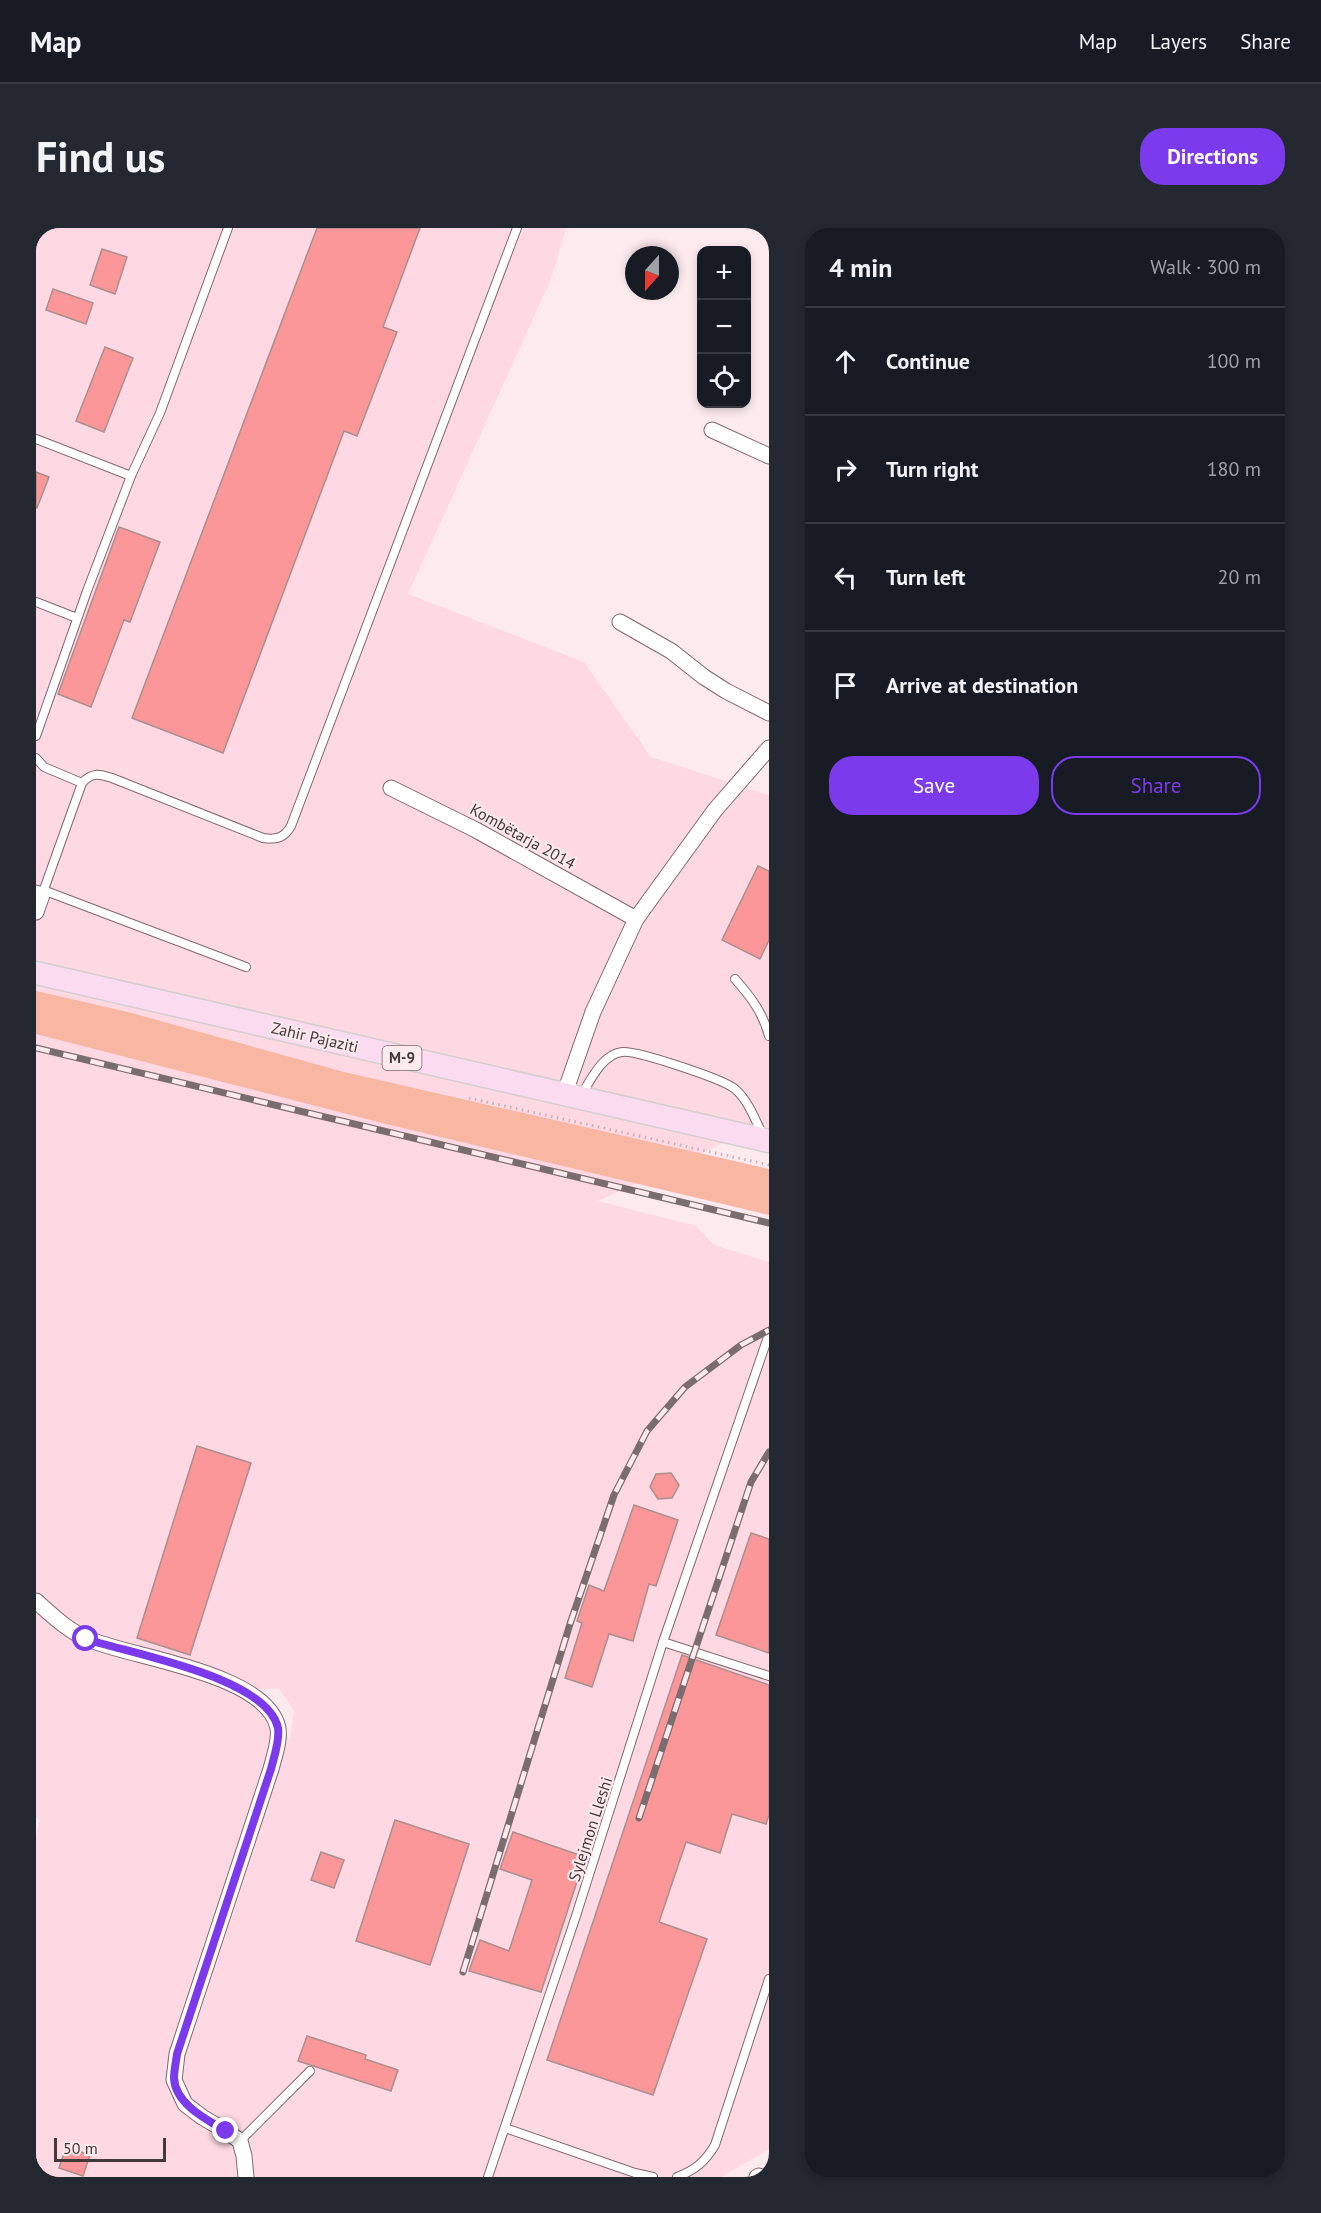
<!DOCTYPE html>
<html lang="en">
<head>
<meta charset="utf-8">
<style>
	body { margin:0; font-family:"PT Sans",sans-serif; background:#242831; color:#f1f3f6 }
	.controls { position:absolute; right:18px; top:18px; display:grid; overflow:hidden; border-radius:12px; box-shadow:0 3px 9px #0003 }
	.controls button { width:54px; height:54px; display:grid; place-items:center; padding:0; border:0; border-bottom:2px solid #363941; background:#171b24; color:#f1f3f6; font:30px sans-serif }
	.compass { position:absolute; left:589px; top:18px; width:54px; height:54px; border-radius:50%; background:#171b24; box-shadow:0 3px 9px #0003; rotate:201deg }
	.scale { position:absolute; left:18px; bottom:15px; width:112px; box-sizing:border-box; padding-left:6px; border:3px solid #44383b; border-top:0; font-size:16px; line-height:21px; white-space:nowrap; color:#44383b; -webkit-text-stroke:4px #fceaef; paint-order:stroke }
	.stop { position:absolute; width:18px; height:18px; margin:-14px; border:4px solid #7c3aed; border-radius:50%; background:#fff }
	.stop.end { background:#7c3aed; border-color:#fff; box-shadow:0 2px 6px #0008 }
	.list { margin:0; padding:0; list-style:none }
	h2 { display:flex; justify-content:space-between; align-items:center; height:78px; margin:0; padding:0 24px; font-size:26px }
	h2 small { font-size:20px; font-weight:400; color:#9ea1a6 }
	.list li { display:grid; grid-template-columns:39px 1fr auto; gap:18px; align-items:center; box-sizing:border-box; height:108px; padding:0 24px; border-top:2px solid #363941 }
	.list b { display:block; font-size:22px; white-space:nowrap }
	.list em { font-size:20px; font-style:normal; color:#9ea1a6 }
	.actions { display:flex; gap:12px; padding:18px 24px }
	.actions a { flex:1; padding:14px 0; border:2px solid #7c3aed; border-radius:24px; text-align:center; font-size:21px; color:#7c3aed }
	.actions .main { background:#7c3aed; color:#fff }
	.icon { flex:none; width:33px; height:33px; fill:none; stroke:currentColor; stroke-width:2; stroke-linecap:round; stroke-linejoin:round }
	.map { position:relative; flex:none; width:733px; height:1949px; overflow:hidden; border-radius:24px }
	header { display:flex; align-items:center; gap:36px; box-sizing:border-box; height:84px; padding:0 30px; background:#171b24; border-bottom:2px solid #363941 }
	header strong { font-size:28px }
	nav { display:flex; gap:33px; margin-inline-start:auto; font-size:21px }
	.intro { display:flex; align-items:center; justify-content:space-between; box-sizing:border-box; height:144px; padding:0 36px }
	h1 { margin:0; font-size:42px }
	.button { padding:15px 27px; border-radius:24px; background:#7c3aed; color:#fff; font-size:21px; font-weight:700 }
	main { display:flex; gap:36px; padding:0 36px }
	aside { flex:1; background:#171b24; border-radius:24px; box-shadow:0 3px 9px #0003 }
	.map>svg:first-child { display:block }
	.built { fill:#fed8e3; fill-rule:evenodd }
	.green { fill:#f8b7a2 }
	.building { fill:#fb9699; stroke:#ab8f8e; stroke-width:1.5 }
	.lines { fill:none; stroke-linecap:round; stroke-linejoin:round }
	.service-casing { stroke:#81676f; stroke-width:10 }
	.minor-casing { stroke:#81676f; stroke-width:17 }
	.primary-casing { stroke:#d2cfd0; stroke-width:25 }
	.path { stroke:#c3b3b7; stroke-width:3; stroke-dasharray:1.5 4.5; stroke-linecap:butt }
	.service { stroke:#fff; stroke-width:8 }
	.minor { stroke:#fff; stroke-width:15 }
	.primary { stroke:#fbdbf0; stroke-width:22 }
	.rail-casing { stroke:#7a6d70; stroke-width:7 }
	.rail { stroke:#fceaef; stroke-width:4.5; stroke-dasharray:14; stroke-linecap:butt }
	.route { stroke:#7c3aed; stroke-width:8 }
	.labels { text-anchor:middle; stroke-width:4.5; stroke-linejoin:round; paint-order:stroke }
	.shield { fill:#fceaef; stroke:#7b6d71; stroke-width:1.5 }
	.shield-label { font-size:15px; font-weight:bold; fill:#44383b }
	.street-label { font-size:16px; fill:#44383b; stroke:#fceaef }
</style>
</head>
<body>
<header>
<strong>Map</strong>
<nav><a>Map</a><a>Layers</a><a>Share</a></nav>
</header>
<div class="intro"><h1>Find us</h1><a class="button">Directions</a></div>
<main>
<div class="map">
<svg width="733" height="1949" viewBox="0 0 733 1949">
	<rect width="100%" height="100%" fill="#fceaef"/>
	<!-- built -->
	<path class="built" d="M0,0H530L515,51L372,366L548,434L615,529L733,567V913L705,907L562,973L660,998L678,1017L733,1034V1921L685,1949H0V1608L4,1592L0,1590ZM243,1460L258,1483L254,1512L215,1462Z"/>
	<!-- green -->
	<path class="green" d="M0,763L92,784L308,844L733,941V987L350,896L0,806Z"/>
	<!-- building -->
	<g class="building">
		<path d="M281,0H384L347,99L361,104L321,208L308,203L187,525L96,490Z"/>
		<path d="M66,21L91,29L79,66L54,57Z"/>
		<path d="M17,61L57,75L50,96L10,82Z"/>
		<path d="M69,119L97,130L68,204L40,193Z"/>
		<path d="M0,244L13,249L1,280H0Z"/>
		<path d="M83,299L124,314L94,394L88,392L55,479L22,466Z"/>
		<path d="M722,638L733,643V712L724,731L686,712Z"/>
		<path d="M161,1218L215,1235L154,1427L101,1410Z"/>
		<path d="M635,1245L643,1257L636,1270L622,1271L614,1259L620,1246Z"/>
		<path d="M598,1277L642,1292L620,1358L613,1356L597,1413L573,1406L556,1459L529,1450L546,1395L541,1393L553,1357L568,1363Z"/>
		<path d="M715,1305L733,1311V1425L680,1407Z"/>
		<path d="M646,1427L733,1457V1587L730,1596L696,1586L684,1625L650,1614L623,1694L671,1711L617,1867L511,1832Z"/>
		<path d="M359,1592L433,1616L394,1737L320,1713Z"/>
		<path d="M477,1604L549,1629L505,1764L433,1743L444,1712L473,1723L496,1652L464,1641Z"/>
		<path d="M285,1624L308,1632L298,1660L275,1652Z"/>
		<path d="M271,1808L330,1827L329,1831L362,1842L355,1863L262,1833Z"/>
		<path d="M30,1919L54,1927L47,1948L23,1940Z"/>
	</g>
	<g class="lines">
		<defs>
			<g id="service">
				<path d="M0,211L95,248"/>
				<path d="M0,374L41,390"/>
				<path d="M0,508L51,363L95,248L124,185L192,0"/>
				<path d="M0,530L8,539L46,555"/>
				<path d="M7,662L210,739"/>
				<path d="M6,667L46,555C56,544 63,546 76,550L227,610C241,612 248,610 255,598L481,0"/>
				<path d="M699,751C715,769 727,785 733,808"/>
				<path d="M546,866C555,851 567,826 586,824C600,822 687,851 699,861C712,872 720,893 727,908"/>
				<path d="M627,1414L733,1106"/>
				<path d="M469,1900L599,1945L617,1949"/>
				<path d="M204,1913L274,1843"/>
				<path d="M452,1949L539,1691L627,1414L733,1448"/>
				<path d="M641,1949C659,1942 669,1934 679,1917L733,1751"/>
			</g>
			<g id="minor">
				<path d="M676,202L733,228"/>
				<path d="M584,394L635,423L668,449L690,463L733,485"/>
				<path d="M355,560L440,602L600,691L557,784L528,867"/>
				<path d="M0,665L6,667L0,684"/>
				<path d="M600,691L679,582L733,520"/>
				<path d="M0,1373C16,1387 32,1403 52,1411C96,1430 231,1445 242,1500C244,1513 238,1529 235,1541L141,1826L138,1852L149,1876L166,1889L190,1903L204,1913L208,1928L210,1949"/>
				<path d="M721,1949L723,1948"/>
			</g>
			<path id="primary" d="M0,745L733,913"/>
		</defs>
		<!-- service casing -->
		<use href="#service" class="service-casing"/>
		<!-- minor casing -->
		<use href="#minor" class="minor-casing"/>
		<!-- primary casing -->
		<use href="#primary" class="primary-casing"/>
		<!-- path -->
		<path class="path" d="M433,870L733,937"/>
		<!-- service -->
		<use href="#service" class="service"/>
		<!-- minor -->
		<use href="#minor" class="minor"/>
		<!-- primary -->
		<use href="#primary" class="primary"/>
		<defs>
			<g id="rail">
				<path d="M0,820L733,995"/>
				<path d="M603,1590L715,1254L733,1224"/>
				<path d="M427,1744L534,1396L578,1267L611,1203L649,1159L705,1117L733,1102"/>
			</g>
		</defs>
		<!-- rail casing -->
		<use href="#rail" class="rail-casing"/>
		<!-- rail -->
		<use href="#rail" class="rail"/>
	</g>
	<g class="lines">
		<!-- route -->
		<path class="route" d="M50,1411C95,1426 231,1449 242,1500C244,1512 238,1529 235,1541L141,1826C140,1834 138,1843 138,1850C139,1876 171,1892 190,1903"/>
	</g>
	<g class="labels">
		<!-- shield labels -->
		<rect class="shield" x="346.5" y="818" width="39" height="24" rx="4.5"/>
		<g class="shield-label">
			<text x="366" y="835">M-9</text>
		</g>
		<!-- street labels -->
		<g class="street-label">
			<text transform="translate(487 608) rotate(29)" y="6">Kombëtarja 2014</text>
			<text transform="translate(279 809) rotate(13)" y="6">Zahir Pajaziti</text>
			<text transform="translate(554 1601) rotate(-72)" y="6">Sylejmon Lleshi</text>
		</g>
	</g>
</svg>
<div class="controls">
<button>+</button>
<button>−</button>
<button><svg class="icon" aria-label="locate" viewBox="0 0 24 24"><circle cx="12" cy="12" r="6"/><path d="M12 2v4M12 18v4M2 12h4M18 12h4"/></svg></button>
</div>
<svg class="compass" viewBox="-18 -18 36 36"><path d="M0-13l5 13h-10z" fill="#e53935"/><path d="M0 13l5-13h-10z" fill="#9ea1a6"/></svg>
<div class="scale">50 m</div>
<div class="stop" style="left:50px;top:1411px"></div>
<div class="stop end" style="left:190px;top:1903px"></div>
</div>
<aside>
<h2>4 min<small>Walk · 300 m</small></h2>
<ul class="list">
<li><svg class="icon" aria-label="ahead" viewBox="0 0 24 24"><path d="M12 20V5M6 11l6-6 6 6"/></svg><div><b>Continue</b></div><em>100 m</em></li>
<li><svg class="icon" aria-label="right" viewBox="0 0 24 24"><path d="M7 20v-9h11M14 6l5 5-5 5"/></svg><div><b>Turn right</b></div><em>180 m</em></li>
<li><svg class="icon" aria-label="left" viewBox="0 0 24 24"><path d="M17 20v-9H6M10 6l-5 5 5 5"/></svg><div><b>Turn left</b></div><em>20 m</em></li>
<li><svg class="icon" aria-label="arrive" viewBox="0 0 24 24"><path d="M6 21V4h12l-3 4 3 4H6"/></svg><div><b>Arrive at destination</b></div></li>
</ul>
<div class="actions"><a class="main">Save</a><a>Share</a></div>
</aside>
</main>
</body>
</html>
